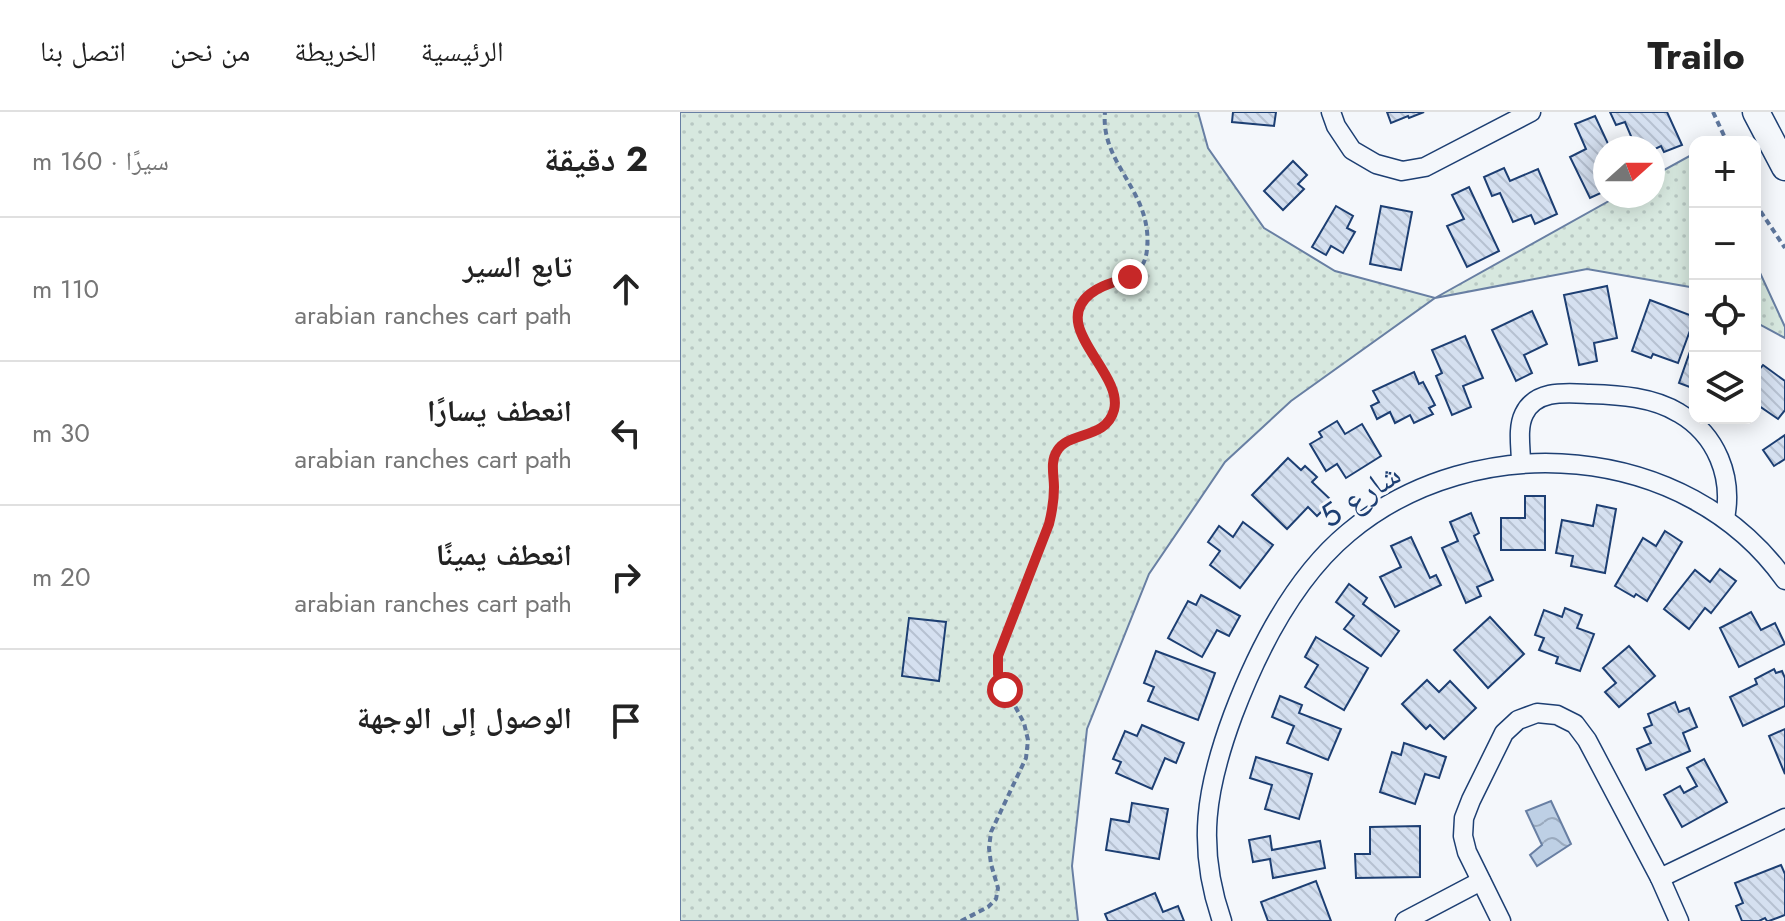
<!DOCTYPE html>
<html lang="ar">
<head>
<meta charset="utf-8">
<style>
	body { margin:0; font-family:Jost,"Noto Naskh Arabic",sans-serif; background:#f6f6f6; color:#222; direction:rtl }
	.controls { position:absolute; right:24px; top:24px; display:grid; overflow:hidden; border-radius:16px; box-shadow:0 4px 20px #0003 }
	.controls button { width:72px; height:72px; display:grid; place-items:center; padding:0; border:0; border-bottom:2px solid #e0e0e0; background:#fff; color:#222; font:40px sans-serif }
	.compass { position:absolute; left:913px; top:24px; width:72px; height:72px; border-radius:50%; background:#fff; box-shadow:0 4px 20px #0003; rotate:69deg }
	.stop { position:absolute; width:24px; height:24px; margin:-18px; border:6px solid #c62828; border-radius:50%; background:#fff }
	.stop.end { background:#c62828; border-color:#fff; box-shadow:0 2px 8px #0008 }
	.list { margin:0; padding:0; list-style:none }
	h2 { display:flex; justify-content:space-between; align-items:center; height:104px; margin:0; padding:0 32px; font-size:34px }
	h2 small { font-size:26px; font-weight:400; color:#767676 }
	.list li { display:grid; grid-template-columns:52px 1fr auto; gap:24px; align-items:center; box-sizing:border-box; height:144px; padding:0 32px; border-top:2px solid #e0e0e0 }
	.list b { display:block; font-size:30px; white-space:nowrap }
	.list p { margin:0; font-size:26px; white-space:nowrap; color:#767676 }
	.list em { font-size:26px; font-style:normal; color:#767676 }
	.icon { flex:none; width:44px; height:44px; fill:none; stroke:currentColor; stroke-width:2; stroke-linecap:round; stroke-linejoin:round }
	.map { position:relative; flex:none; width:1105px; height:809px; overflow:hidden; direction:ltr }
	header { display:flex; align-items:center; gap:48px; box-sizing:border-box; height:112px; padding:0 40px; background:#fff; border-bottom:2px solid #e0e0e0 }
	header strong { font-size:38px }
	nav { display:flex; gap:44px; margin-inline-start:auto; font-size:28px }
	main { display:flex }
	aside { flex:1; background:#fff }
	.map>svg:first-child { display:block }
	.grass { fill:url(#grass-dots); stroke:#687fa3; stroke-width:2 }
	.water { fill:url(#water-waves); stroke:#687fa3; stroke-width:2 }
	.building { fill:url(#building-back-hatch); stroke:#1d3f73; stroke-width:2 }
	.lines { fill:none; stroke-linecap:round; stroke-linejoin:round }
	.minor-casing { stroke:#1d3f73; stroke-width:21 }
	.secondary-casing { stroke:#1d3f73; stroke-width:29 }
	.path { stroke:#5e769c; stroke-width:4; stroke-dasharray:6 4; stroke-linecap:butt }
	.minor { stroke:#f4f7fb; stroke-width:18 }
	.secondary { stroke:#f4f7fb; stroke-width:26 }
	.route { stroke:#c62828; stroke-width:10 }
	.labels { text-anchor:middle; stroke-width:6; stroke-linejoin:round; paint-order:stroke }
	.street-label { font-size:32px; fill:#1d3f73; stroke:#f4f7fb }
</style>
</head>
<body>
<header>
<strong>Trailo</strong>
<nav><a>الرئيسية</a><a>الخريطة</a><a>من نحن</a><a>اتصل بنا</a></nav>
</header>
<main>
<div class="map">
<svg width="1105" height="809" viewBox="0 0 1105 809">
	<defs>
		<pattern id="grass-dots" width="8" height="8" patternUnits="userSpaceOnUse" patternTransform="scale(2)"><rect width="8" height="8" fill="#d7e8df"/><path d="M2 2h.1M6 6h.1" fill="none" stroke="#b8c8c3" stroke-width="1.8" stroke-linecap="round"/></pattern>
		<pattern id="water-waves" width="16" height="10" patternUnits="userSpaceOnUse" patternTransform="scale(2)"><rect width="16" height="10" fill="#bed0e5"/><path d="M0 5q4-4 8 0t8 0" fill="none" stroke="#9aaabe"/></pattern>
		<pattern id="building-back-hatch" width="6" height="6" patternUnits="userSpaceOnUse" patternTransform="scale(2)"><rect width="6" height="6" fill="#d5e0f0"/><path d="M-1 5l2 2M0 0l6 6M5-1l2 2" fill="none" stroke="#b6c1d1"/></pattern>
	</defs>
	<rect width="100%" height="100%" fill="#f4f7fb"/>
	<!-- grass -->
	<g class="grass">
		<path d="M0,0H518L528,36L584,116L655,159L755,186L938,84H973V64L1015,41V178L1010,175L907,157L755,186L611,289L545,350L469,462L407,617L392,754L398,809H0Z"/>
		<path d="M1075,150L1105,215V226L1075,210Z"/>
	</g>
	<!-- water -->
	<path class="water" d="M871,689L891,732L857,754L850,743L862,733L846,699Z"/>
	<!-- building -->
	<g class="building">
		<path d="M553,0H596L594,14L552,10Z"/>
		<path d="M707,0H744L729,6L728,4L711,11Z"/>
		<path d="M930,0H987L1002,33L984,40L981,34L973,38V36H956L945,10L936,13Z"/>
		<path d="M915,4L930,36H925V79L910,86L890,45L906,37L895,12Z"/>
		<path d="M613,49L627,63L618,72L624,77L603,98L584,79Z"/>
		<path d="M824,56L830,69L858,57L877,102L855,112L851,103L833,110L820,81L812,84L804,65Z"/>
		<path d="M789,75L819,139L787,155L767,114L784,107L772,83Z"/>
		<path d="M656,94L673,104L667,116L675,120L663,141L651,134L646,143L632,135Z"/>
		<path d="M701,94L732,100L721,158L690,152Z"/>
		<path d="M927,174L937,226L914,231L917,249L899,253L884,183Z"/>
		<path d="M970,188L1015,205L998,251L973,242L971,246L952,239Z"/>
		<path d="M852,199L867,232L844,243L852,261L836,269L812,218Z"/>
		<path d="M785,224L803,266L783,274L791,295L772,303L756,264L762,261L752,238Z"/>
		<path d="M1013,231L1015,232V277L999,271Z"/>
		<path d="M1083,253L1105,269V298L1098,307L1079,294L1075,300V263Z"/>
		<path d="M734,260L739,272L743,270L755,293L749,296L753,302L734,311L730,303L715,311L710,300L697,307L691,294L699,290L693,279Z"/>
		<path d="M657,309L665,322L682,312L701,344L666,366L657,352L646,359L630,332L642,325L639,320Z"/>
		<path d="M1105,323V347L1094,354L1083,338Z"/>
		<path d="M608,346L621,358L625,354L637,365L632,370L652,389L637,404L628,395L607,417L572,383Z"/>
		<path d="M845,384H865V438H821V406H845Z"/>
		<path d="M917,393L936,397L925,461L891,454L893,444L876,441L882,408L913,414Z"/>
		<path d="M791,401L799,421L794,424L813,468L797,475L801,484L786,491L762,436L778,429L770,410Z"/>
		<path d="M563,410L593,433L560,476L530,453L540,439L528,430L539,414L553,425Z"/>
		<path d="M985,419L1002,430L967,489L956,482L954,485L935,474L963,426L976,434Z"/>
		<path d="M731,425L750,466L756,463L761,473L715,495L700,465L721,455L711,434Z"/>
		<path d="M1040,457L1056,469L1031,501L1025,496L1009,517L984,497L1015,458L1030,470Z"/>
		<path d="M669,472L687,486L683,492L719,519L701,544L664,517L674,504L656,490Z"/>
		<path d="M521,483L560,504L549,524L537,518L522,545L488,526L508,489L516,493Z"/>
		<path d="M885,496L902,503L897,516L914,522L900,559L876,551L878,545L859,538L864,526L855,523L864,498L882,505Z"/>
		<path d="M1071,500L1081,518L1095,511L1105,532L1059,555L1040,516Z"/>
		<path d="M810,505L844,542L808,576L774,538Z"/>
		<path d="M229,506L266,510L259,569L222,564Z"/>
		<path d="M636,525L688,556L664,598L625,575L638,553L625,545Z"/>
		<path d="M949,534L975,564L939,595L925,580L936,571L923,556Z"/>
		<path d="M476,539L535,561L518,608L468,589L474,575L464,571Z"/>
		<path d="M1094,557L1096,561L1102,559L1105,566V594L1063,614L1050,585L1077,572L1075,567Z"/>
		<path d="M747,568L759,580L770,569L796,596L764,627L750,613L746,617L722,592Z"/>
		<path d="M600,584L622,593L619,601L661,617L648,648L607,631L614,614L592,605Z"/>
		<path d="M995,590L999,600L1009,596L1017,615L1003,621L1010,639L966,658L957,637L971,631L964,616L972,613L968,602Z"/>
		<path d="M462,613L504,631L496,651L485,646L472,677L436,661L441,650L433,647L445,619L457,624Z"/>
		<path d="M1105,617V662L1089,624Z"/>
		<path d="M724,631L766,645L759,666L745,662L735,692L700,680L712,640L721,643Z"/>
		<path d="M576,645L632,662L619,707L585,697L592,673L570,666Z"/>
		<path d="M1024,647L1047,690L1002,715L984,683L1000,674L1004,681L1017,674L1007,656Z"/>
		<path d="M452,691L488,697L479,747L426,738L431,707L449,710Z"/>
		<path d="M740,714V765L676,766L675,742H690V715Z"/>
		<path d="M590,724L592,738L640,729L645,756L593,766L590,747L573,750L569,728Z"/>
		<path d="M1101,753L1105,762V803L1089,809H1087L1085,806L1079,809H1062L1056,794L1063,791L1055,771Z"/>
		<path d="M636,769L651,809H588L581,790Z"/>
		<path d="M475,781L483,800L498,794L504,809H428L425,802Z"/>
	</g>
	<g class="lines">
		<defs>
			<g id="minor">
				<path d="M651,0L656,14L672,38L696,52L722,59L745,55L851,0"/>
				<path d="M841,351C841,336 837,316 844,302C856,277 887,281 910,282C940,283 973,285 999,301C1037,323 1053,365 1045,406"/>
				<path d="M980,766L1105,706"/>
				<path d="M542,809C516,734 526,676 553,603C578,537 614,466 668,421C795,314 1007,330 1105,468"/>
				<path d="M725,809L801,769"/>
				<path d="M821,809L787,740L783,724L784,706L791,688L824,621L838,608L857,601L877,603L895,612L907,628L980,766L999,809"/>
			</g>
			<path id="secondary" d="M1076,0L1105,55"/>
		</defs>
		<!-- minor casing -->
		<use href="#minor" class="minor-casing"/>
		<!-- secondary casing -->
		<use href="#secondary" class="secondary-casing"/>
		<!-- path -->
		<g class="path">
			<path d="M1033,0L1047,30"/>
			<path d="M1075,91L1105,136"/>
			<path d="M281,809L308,795L316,787L318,776L311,752L309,736L311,720L346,646L348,628L344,611L318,562V544L369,412C372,400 374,388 374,375C374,364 370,350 376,339C388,318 432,329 435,293C439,259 384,227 402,193C417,163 464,178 467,137C473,79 420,53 425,0"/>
		</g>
		<!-- minor -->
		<use href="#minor" class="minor"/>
		<!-- secondary -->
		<use href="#secondary" class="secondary"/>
	</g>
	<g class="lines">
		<!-- route -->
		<path class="route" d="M325,578L318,562V544L369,412C372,400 374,388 374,375C374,364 370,349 377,339C388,319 426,328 434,298C444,261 369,215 410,182C421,173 437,169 450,165"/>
	</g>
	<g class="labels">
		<!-- street labels -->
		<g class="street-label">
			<text transform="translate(680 383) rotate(-34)" y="11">شارع 5</text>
		</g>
	</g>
</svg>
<div class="controls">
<button>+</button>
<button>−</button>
<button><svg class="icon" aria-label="locate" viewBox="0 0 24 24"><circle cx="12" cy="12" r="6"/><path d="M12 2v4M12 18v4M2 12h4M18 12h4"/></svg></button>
<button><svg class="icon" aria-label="layers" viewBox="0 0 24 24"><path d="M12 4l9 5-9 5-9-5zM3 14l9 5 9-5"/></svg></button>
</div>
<svg class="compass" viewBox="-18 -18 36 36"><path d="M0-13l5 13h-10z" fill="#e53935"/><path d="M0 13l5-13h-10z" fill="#767676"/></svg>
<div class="stop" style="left:325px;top:578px"></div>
<div class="stop end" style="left:450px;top:165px"></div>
</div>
<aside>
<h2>2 دقيقة<small>سيرًا · 160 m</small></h2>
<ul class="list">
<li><svg class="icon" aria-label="ahead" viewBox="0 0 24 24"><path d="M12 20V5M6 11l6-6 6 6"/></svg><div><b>تابع السير</b><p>arabian ranches cart path</p></div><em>110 m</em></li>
<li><svg class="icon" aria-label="left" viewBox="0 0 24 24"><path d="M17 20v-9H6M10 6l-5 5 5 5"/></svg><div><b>انعطف يسارًا</b><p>arabian ranches cart path</p></div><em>30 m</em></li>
<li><svg class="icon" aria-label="right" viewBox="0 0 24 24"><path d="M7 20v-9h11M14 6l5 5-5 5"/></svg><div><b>انعطف يمينًا</b><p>arabian ranches cart path</p></div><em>20 m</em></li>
<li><svg class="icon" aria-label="arrive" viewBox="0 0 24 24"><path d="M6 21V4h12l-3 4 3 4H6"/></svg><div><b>الوصول إلى الوجهة</b></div></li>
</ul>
</aside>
</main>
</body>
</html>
